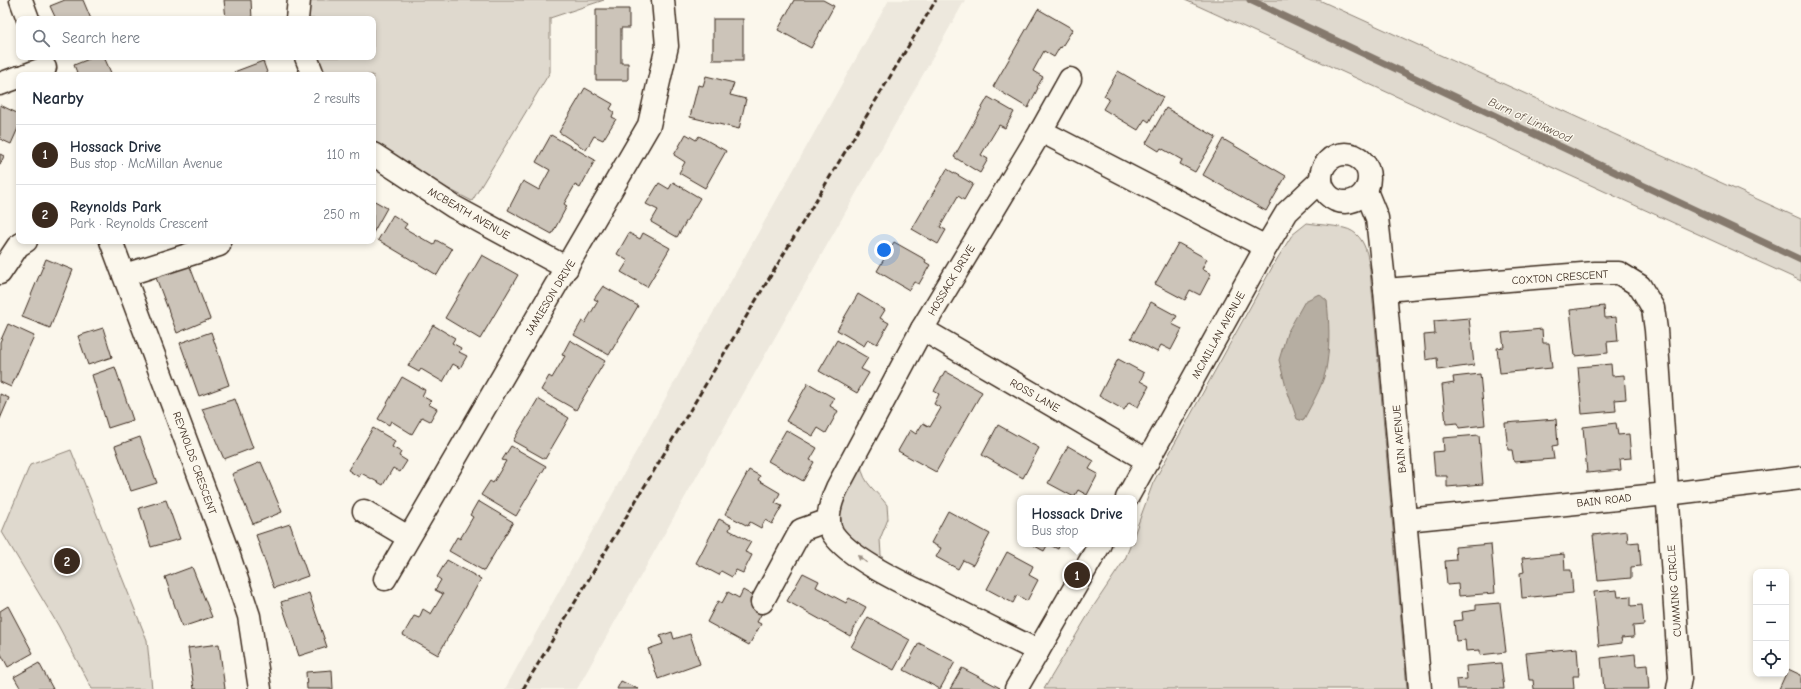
<!DOCTYPE html>
<html lang="en">
<head>
<meta charset="utf-8">
<style>
	body { margin:0; font-family:"Comic Neue",sans-serif; background:#f6f6f7; color:#1f2937 }
	.controls { position:absolute; right:12px; bottom:12px; display:grid; overflow:hidden; border-radius:8px; box-shadow:0 2px 6px #0003 }
	.controls button { width:36px; height:36px; display:grid; place-items:center; padding:0; border:0; border-bottom:1px solid #e0e1e3; background:#fff; color:#1f2937; font:20px sans-serif }
	.you { position:absolute; left:884px; top:250px; width:14px; height:14px; margin:-10px; border:3px solid #fff; border-radius:50%; background:#1a73e8; box-shadow:0 0 0 6px #1a73e833 }
	.badge { display:grid; place-items:center; width:26px; height:26px; border-radius:50%; background:#3b2a1e; color:#fff; font-size:13px; font-weight:700 }
	.pin { position:absolute; translate:-50% -50%; border:2px solid #fff; box-shadow:0 1px 4px #0006 }
	.popup { position:absolute; left:1017px; top:495px; width:120px; height:52px; box-sizing:border-box; display:grid; place-content:center; border-radius:8px; background:#fff; filter:drop-shadow(0 1px 3px #0005); font-size:13px; white-space:nowrap; color:#747a83 }
	.popup b { font-size:15px; color:#1f2937 }
	.popup::after { content:''; position:absolute; left:50%; top:100%; margin-left:-8px; border:8px solid transparent; border-top-color:#fff }
	.list { margin:0; padding:0; list-style:none }
	h2 { display:flex; justify-content:space-between; align-items:center; height:52px; margin:0; padding:0 16px; font-size:17px }
	h2 small { font-size:13px; font-weight:400; color:#747a83 }
	.list li { display:grid; grid-template-columns:26px 1fr auto; gap:12px; align-items:center; box-sizing:border-box; height:60px; padding:0 16px; border-top:1px solid #e0e1e3 }
	.list b { display:block; font-size:15px; white-space:nowrap }
	.list p { margin:0; font-size:13px; white-space:nowrap; color:#747a83 }
	.list em { font-size:13px; font-style:normal; color:#747a83 }
	.icon { flex:none; width:22px; height:22px; fill:none; stroke:currentColor; stroke-width:2; stroke-linecap:round; stroke-linejoin:round }
	.map { position:relative; flex:none; width:1801px; height:689px; overflow:hidden }
	.search { position:absolute; background:#fff; box-shadow:0 2px 6px #0003; left:16px; top:16px; width:360px; height:44px; display:flex; align-items:center; gap:10px; box-sizing:border-box; padding:0 14px; border-radius:8px; color:#747a83; font-size:15px }
	.panel { position:absolute; background:#fff; box-shadow:0 2px 6px #0003; left:16px; top:72px; width:360px; height:172px; border-radius:8px }
	.map>svg:first-child { display:block }
	.built { fill:#ede8dd }
	.green { fill:#dfd9ce; stroke:#8d8276 }
	.water { fill:#b6aea2; stroke:#85796d }
	.lines { fill:none; stroke-linecap:round; stroke-linejoin:round }
	.stream { stroke:#85796d; stroke-width:7 }
	.building { fill:#ccc4b9; stroke:#3b2a1e }
	.minor-casing { stroke:#3b2a1e; stroke-width:25 }
	.minor { stroke:#fbf7ec; stroke-width:22 }
	.rail { stroke:#3b2a1e; stroke-width:3; stroke-dasharray:6 3; stroke-linecap:butt }
	.oneway { fill:#9b9085 }
	.labels { text-anchor:middle; stroke-width:3; stroke-linejoin:round; paint-order:stroke }
	.street-label { font-size:11px; fill:#3b2a1e; stroke:#fbf7ec }
	.water-label { font-size:12px; font-style:italic; fill:#605246; stroke:#fbf7ec }
</style>
</head>
<body>
<div class="map">
<svg width="1801" height="689" viewBox="0 0 1801 689">
	<rect width="100%" height="100%" fill="#fbf7ec"/>
	<filter id="ink" filterUnits="userSpaceOnUse"><feTurbulence type="fractalNoise" baseFrequency=".025" numOctaves="2"/><feDisplacementMap in="SourceGraphic" scale="8" xChannelSelector="R" yChannelSelector="G"/><feConvolveMatrix kernelMatrix="1 2 1 2 8 2 1 2 1" color-interpolation-filters="sRGB"/></filter>
	<g filter="url(#ink)">
		<!-- built -->
		<path class="built" d="M889,0H965L577,689H505L686,361Z"/>
		<!-- green -->
		<g class="green">
			<path d="M308,0H604L550,18V72L472,201L433,181L373,142V75H323L316,57H373V19H308Z"/>
			<path d="M1185,0H1319L1801,219V281Z"/>
			<path d="M1307,223C1319,225 1332,225 1344,228C1371,234 1369,270 1372,291L1407,689H1044L1091,610L1125,559L1131,544H1134V535L1153,483L1274,264L1292,235Z"/>
			<path d="M71,450L147,640L152,689H92L58,625L2,532L30,465Z"/>
			<path d="M861,465C863,484 877,491 887,505L888,519L880,539L881,555L895,579L842,543L830,503Z"/>
		</g>
		<!-- water -->
		<path class="water" d="M1319,294L1327,301C1329,321 1330,343 1327,363C1325,383 1312,403 1303,421L1297,419L1286,387L1279,360L1287,333L1305,301Z"/>
		<g class="lines">
			<!-- stream -->
			<path class="stream" d="M1250,0L1801,260"/>
		</g>
		<!-- building -->
		<g class="building">
			<path d="M65,0H83L91,19H56L50,6Z"/>
			<path d="M224,0H251L252,19H226Z"/>
			<path d="M794,0H823L834,6L811,48L778,30Z"/>
			<path d="M596,9H629V28H621V63H628V80H596Z"/>
			<path d="M1038,9L1073,29L1061,48L1060,47L1054,57L1044,51L1033,71L1043,77L1037,87L1038,88L1028,108L993,87Z"/>
			<rect x="713" y="19" width="30" height="41"/>
			<path d="M94,57H104L112,75H78L74,65Z"/>
			<path d="M263,61L268,75H235L234,72Z"/>
			<path d="M1118,71L1163,97L1149,122L1145,119L1138,130L1103,109L1109,99L1104,96Z"/>
			<path d="M706,76L734,83L730,95L746,99L739,129L690,117L698,85L703,86Z"/>
			<path d="M585,88L613,104L610,109L614,112L612,117L616,119L603,140L594,136L586,150L559,132Z"/>
			<path d="M988,97L1014,112L1005,128L999,125L981,155L988,159L980,173L954,157Z"/>
			<path d="M0,105L19,114V126L11,144L0,139Z"/>
			<path d="M1166,108L1216,137L1195,172L1180,164L1182,160L1161,148L1159,151L1146,143Z"/>
			<path d="M686,134L696,140L699,136L726,151L705,188L679,173L685,162L674,155Z"/>
			<path d="M551,135L595,160L580,188L575,185L564,204L567,206L552,234L508,210L523,181L539,190L550,170L536,162Z"/>
			<path d="M1223,139L1286,176L1266,211L1203,175Z"/>
			<path d="M0,154L4,156L0,165Z"/>
			<path d="M947,169L973,184L964,200L958,196L940,227L946,230L938,244L912,229Z"/>
			<path d="M673,182L700,198L677,237L651,222L658,210L646,204L659,183L669,189Z"/>
			<path d="M373,200L387,208L373,233Z"/>
			<path d="M393,215L407,224L404,228L434,245L436,240L452,249L437,275L378,240Z"/>
			<path d="M629,233L640,239L643,233L670,248L647,287L621,272L628,261L617,254Z"/>
			<path d="M894,242L926,260L925,262L930,265L919,284L914,282L909,290L877,271Z"/>
			<path d="M1178,243L1207,259L1202,269L1211,274L1200,295L1190,290L1185,300L1155,284Z"/>
			<path d="M482,255L518,275L480,339L445,318Z"/>
			<path d="M46,259L73,270L50,328L22,317Z"/>
			<path d="M189,264L210,319L177,333L155,275Z"/>
			<path d="M603,286L638,306L609,355L574,335L582,321L585,323L598,301L594,299Z"/>
			<path d="M858,294L885,310L880,318L889,323L877,344L868,339L864,346L837,330Z"/>
			<path d="M1151,302L1177,316L1172,324L1182,329L1171,350L1161,345L1157,352L1131,338Z"/>
			<path d="M1604,306L1605,318L1616,317L1618,341L1607,342L1608,353L1575,356L1570,310Z"/>
			<path d="M1469,318L1474,365L1438,370L1437,358L1426,360L1424,335L1435,334L1434,321Z"/>
			<path d="M8,324L34,336L11,387L0,382V342Z"/>
			<path d="M433,325L455,338L452,343L461,348L459,352L467,356L460,368L453,364L443,382L421,369L419,372L408,366Z"/>
			<path d="M103,328L112,357L88,365L78,336Z"/>
			<path d="M1542,329L1543,343H1549L1552,368L1500,373L1497,348L1504,347L1502,333Z"/>
			<path d="M211,332L229,385L199,396L180,343Z"/>
			<path d="M570,340L605,361L576,410L541,390L549,376L552,378L565,356L562,355Z"/>
			<path d="M837,340L868,358L861,369L869,373L857,393L819,371Z"/>
			<path d="M1118,359L1144,373L1140,381L1149,386L1138,407L1129,402L1124,410L1099,396Z"/>
			<path d="M1611,364L1612,376L1624,375L1626,399L1615,400L1616,411L1582,414L1578,367Z"/>
			<path d="M115,367L133,420L108,428L92,375Z"/>
			<path d="M945,371L982,392L936,472L898,451L910,430L916,434L923,423L930,427L941,408L934,404L939,394L934,391Z"/>
			<path d="M1480,374L1485,425L1459,428L1458,423L1446,424L1442,385L1454,383L1453,377Z"/>
			<path d="M402,377L425,390L422,396L431,401L428,404L437,409L430,421L422,417L412,434L391,421L389,425L378,419Z"/>
			<path d="M808,383L834,398L830,406L838,411L826,433L818,428L813,436L786,421Z"/>
			<path d="M0,394L9,398L0,419Z"/>
			<path d="M235,399L253,448L224,459L202,409Z"/>
			<path d="M538,399L569,418L545,459L513,441Z"/>
			<path d="M1556,419L1558,445L1552,446L1554,459L1514,462L1512,450H1508L1505,423Z"/>
			<path d="M1616,423L1618,435L1629,434L1631,458L1620,459L1621,470L1587,473L1583,427Z"/>
			<path d="M998,425L1039,448L1023,478L982,455Z"/>
			<path d="M373,428L395,441L392,447L401,452L399,456L407,461L400,472L393,468L383,485L361,473L359,477L348,470Z"/>
			<path d="M786,430L817,448L810,460L814,462L803,481L768,461Z"/>
			<path d="M1479,435L1483,484L1447,487V476H1435L1433,452L1444,451L1443,438Z"/>
			<path d="M140,437L157,483L131,491L115,446Z"/>
			<path d="M511,446L546,466L516,516L481,495L490,481L493,483L506,461L502,460Z"/>
			<path d="M1068,446L1094,461L1089,469L1098,474L1087,495L1078,490L1074,497L1048,483Z"/>
			<path d="M261,462L282,512L253,524L232,474Z"/>
			<path d="M749,470L760,476L758,480L780,493L775,503L782,506L772,524L765,520L761,528L750,522L748,526L725,514Z"/>
			<path d="M166,500L180,539L151,547L139,508Z"/>
			<path d="M478,501L513,522L484,571L449,551L457,537L460,539L473,517L470,515Z"/>
			<path d="M948,511L990,534L973,565L963,560L958,569L936,557L941,548L931,543Z"/>
			<path d="M719,519L731,525L729,530L751,542L745,552L752,555L743,573L736,570L732,577L721,571L719,575L696,563Z"/>
			<path d="M290,524L308,576L274,588L256,535Z"/>
			<path d="M1627,531L1628,543L1639,542L1641,566L1631,567V578L1598,581L1593,535Z"/>
			<path d="M1031,544H1048L1044,551Z"/>
			<path d="M1048,544H1060L1058,549Z"/>
			<path d="M1491,544L1495,593L1459,596L1458,584L1447,585L1445,561L1456,560L1455,547Z"/>
			<path d="M1007,552L1033,566L1029,575L1038,580L1027,601L1017,595L1013,603L987,589Z"/>
			<path d="M1564,554L1565,570H1571L1573,593L1522,598L1520,573L1524,572L1522,558Z"/>
			<path d="M447,560L481,579L438,655L403,635L414,616L419,618L423,609L431,614L443,594L435,590L441,580L437,577Z"/>
			<path d="M192,567L212,617L182,627L165,577Z"/>
			<path d="M803,573L819,581L816,587L846,603L849,598L866,607L850,636L787,601Z"/>
			<path d="M743,590L755,597L751,605L763,611L757,622L761,624L749,645L707,622L718,601L722,603L728,592L739,598Z"/>
			<path d="M1617,590L1618,597L1631,596V606L1642,605L1644,625L1633,626L1634,637L1621,638L1622,643L1599,646L1594,592Z"/>
			<path d="M309,593L327,647L299,656L281,602Z"/>
			<path d="M1500,603L1506,652L1480,655V650L1466,651L1465,640L1456,641L1454,621L1463,620L1462,612L1476,610V605Z"/>
			<path d="M8,606L33,653L8,667L0,652V611Z"/>
			<path d="M868,617L910,640L894,670L851,647Z"/>
			<path d="M672,632L674,639L690,634L700,664L658,679L648,649L663,644L660,636Z"/>
			<path d="M919,643L955,662L940,689L904,670Z"/>
			<path d="M219,644L225,689H194L188,648Z"/>
			<path d="M1577,648L1579,676H1573L1574,689H1534L1533,680H1529L1526,653Z"/>
			<path d="M1635,654L1636,666L1647,665L1649,689H1604L1601,658Z"/>
			<path d="M39,663L53,689H21L14,677Z"/>
			<path d="M1501,663L1504,689H1457L1456,680L1467,679L1466,666Z"/>
			<path d="M962,668L1000,688L999,689H950Z"/>
			<path d="M1788,669L1801,675V689H1779Z"/>
			<path d="M332,670L333,689H307L306,672Z"/>
			<path d="M621,681L638,689H617Z"/>
		</g>
		<g class="lines">
			<defs>
				<g id="minor">
					<path d="M21,0L28,19"/>
					<path d="M297,19L299,0"/>
					<path d="M306,57L313,75"/>
					<path d="M26,75L45,68"/>
					<path d="M0,84L19,77"/>
					<path d="M1041,131L1266,247"/>
					<circle cx="1345" cy="178" r="24"/>
					<path d="M373,154L454,207L567,268"/>
					<path d="M1366,191L1377,218L1385,290L1420,689"/>
					<path d="M111,241L227,550L249,616L260,689"/>
					<path d="M0,273L18,246L26,241"/>
					<path d="M125,275L219,245"/>
					<path d="M1385,290L1595,273H1619L1640,286L1653,308L1656,330L1680,678L1678,689"/>
					<path d="M922,329L1148,461"/>
					<path d="M1127,498L1266,247L1287,212L1321,180"/>
					<path d="M364,511L408,537"/>
					<path d="M1406,520L1667,494L1801,478"/>
					<path d="M385,579L649,125L667,46L663,0"/>
					<path d="M762,602L801,530L829,520"/>
					<path d="M1038,651C1004,634 969,617 935,599C907,585 851,560 833,534C824,520 831,501 837,488L922,329L1041,131L1070,79"/>
					<path d="M1016,689L1100,544"/>
				</g>
			</defs>
			<!-- minor casing -->
			<use href="#minor" class="minor-casing"/>
			<!-- minor -->
			<use href="#minor" class="minor"/>
			<!-- rail -->
			<path class="rail" d="M523,689L936,0"/>
		</g>
		<!-- one-way arrows -->
		<defs><path id="oneway-solid" d="M-6-.8H1V-3.2L6.5 0L1 3.2V.8H-6Z"/></defs>
		<use class="oneway" href="#oneway-solid" transform="translate(862 559) rotate(-143)"/>
	</g>
	<g class="labels">
		<!-- street labels -->
		<g class="street-label">
			<text transform="translate(469 213) rotate(30)" y="4">MCBEATH AVENUE</text>
			<text transform="translate(1560 277) rotate(-4)" y="4">COXTON CRESCENT</text>
			<text transform="translate(951 280) rotate(-59)" y="4">HOSSACK DRIVE</text>
			<text transform="translate(550 297) rotate(-59)" y="4">JAMIESON DRIVE</text>
			<text transform="translate(1218 335) rotate(-61)" y="4">MCMILLAN AVENUE</text>
			<text transform="translate(1035 395) rotate(30)" y="4">ROSS LANE</text>
			<text transform="translate(1399 439) rotate(-95)" y="4">BAIN AVENUE</text>
			<text transform="translate(195 463) rotate(70)" y="4">REYNOLDS CRESCENT</text>
			<text transform="translate(1604 500) rotate(-6)" y="4">BAIN ROAD</text>
			<text transform="translate(1674 591) rotate(-94)" y="4">CUMMING CIRCLE</text>
		</g>
		<!-- water labels -->
		<g class="water-label">
			<text transform="translate(1530 120) rotate(25)" y="4">Burn of Linkwood</text>
		</g>
	</g>
</svg>
<div class="controls">
<button>+</button>
<button>−</button>
<button><svg class="icon" aria-label="locate" viewBox="0 0 24 24"><circle cx="12" cy="12" r="6"/><path d="M12 2v4M12 18v4M2 12h4M18 12h4"/></svg></button>
</div>
<div class="you"></div>
<div class="pin badge" style="left:1077px;top:575px">1</div>
<div class="popup"><b>Hossack Drive</b>Bus stop</div>
<div class="pin badge" style="left:67px;top:561px">2</div>
<div class="search"><svg class="icon" aria-label="search" viewBox="0 0 24 24"><circle cx="10" cy="10" r="6"/><path d="M15 15l6 6"/></svg>Search here</div>
<section class="panel">
<h2>Nearby<small>2 results</small></h2>
<ul class="list">
<li><span class="badge">1</span><div><b>Hossack Drive</b><p>Bus stop · McMillan Avenue</p></div><em>110 m</em></li>
<li><span class="badge">2</span><div><b>Reynolds Park</b><p>Park · Reynolds Crescent</p></div><em>250 m</em></li>
</ul>
</section>
</div>
</body>
</html>
